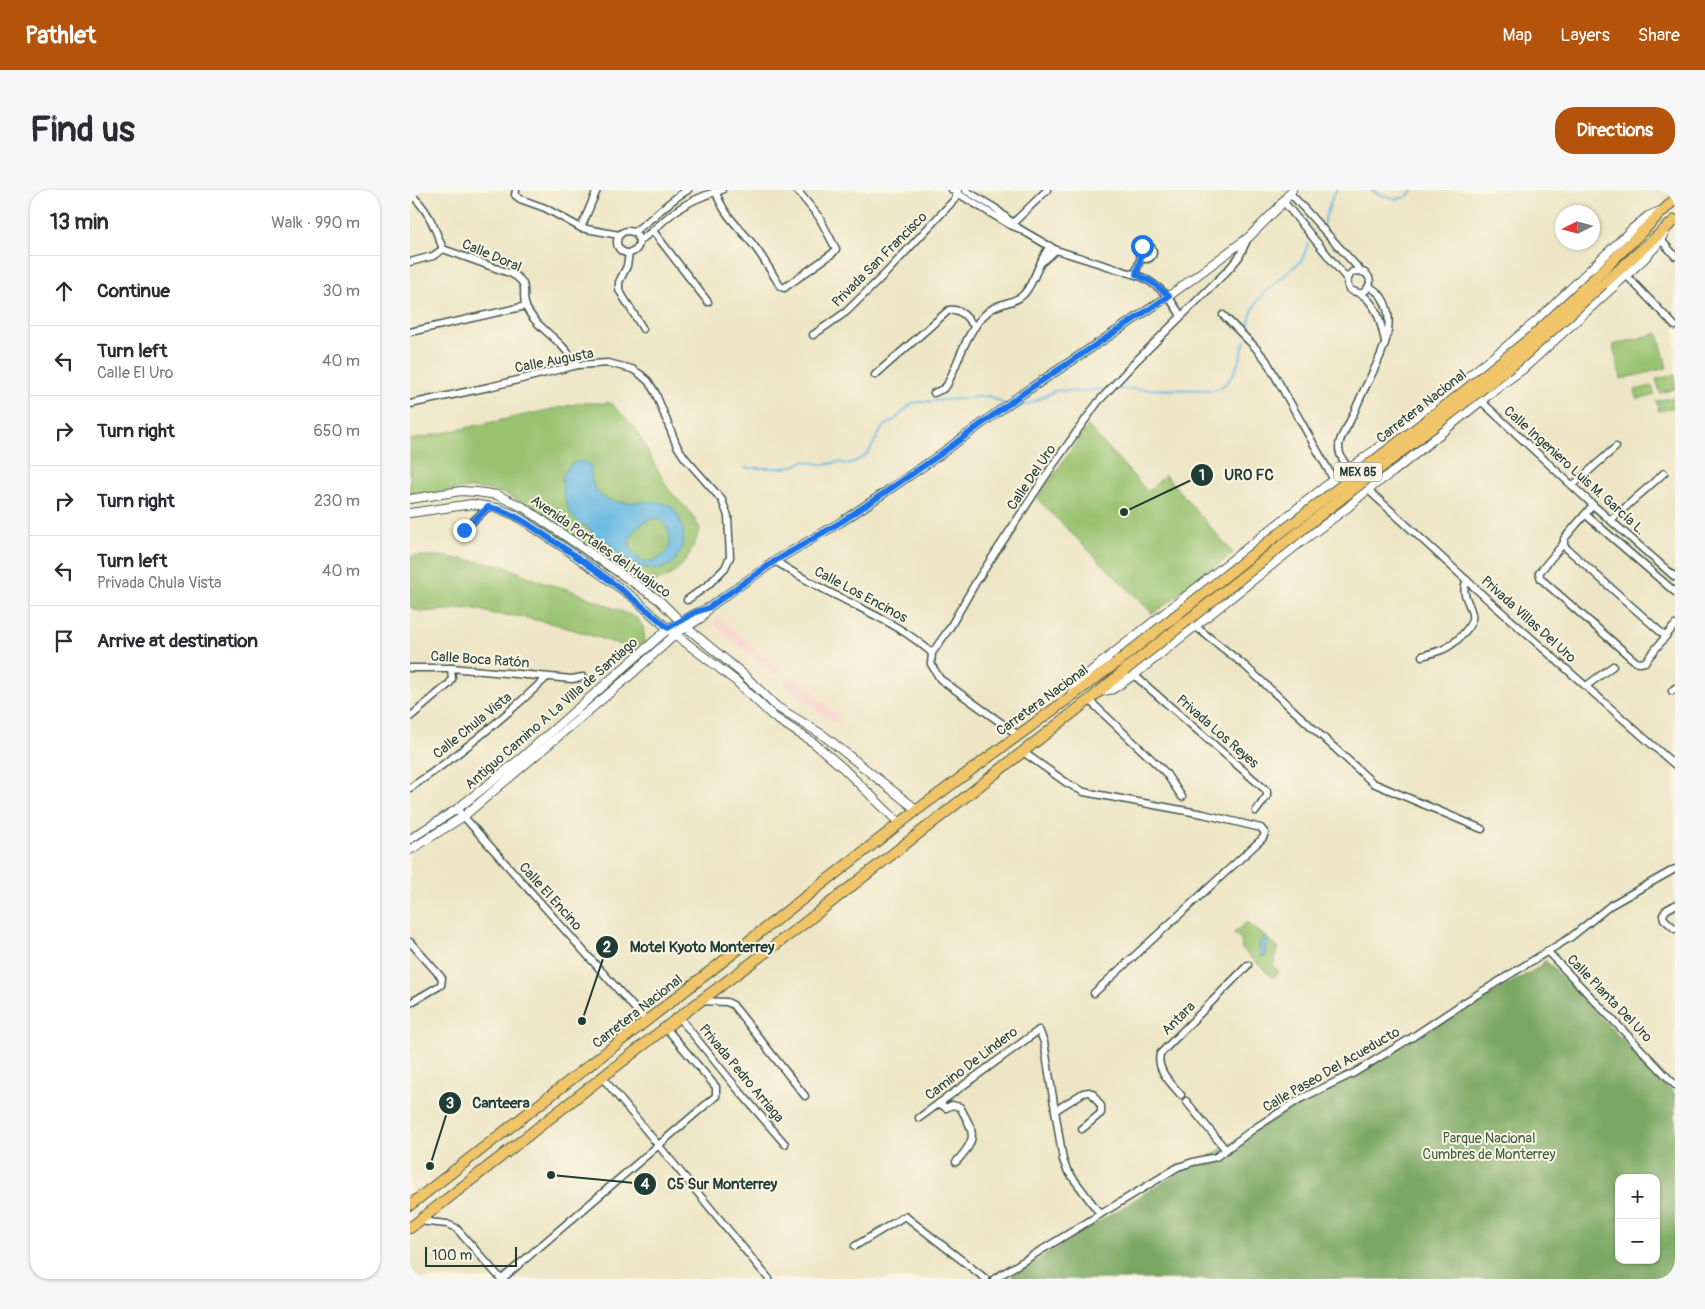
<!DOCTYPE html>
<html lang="en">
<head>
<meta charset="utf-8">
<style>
	body { margin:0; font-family:Pangolin,sans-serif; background:#f7f7f7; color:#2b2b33 }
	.controls { position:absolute; right:15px; bottom:15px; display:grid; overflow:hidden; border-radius:10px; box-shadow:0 1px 4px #0004 }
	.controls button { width:45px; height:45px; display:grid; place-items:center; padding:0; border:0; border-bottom:1px solid #e1e1e2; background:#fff; color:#2b2b33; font:25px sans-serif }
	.compass { position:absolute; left:1145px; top:15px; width:45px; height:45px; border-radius:50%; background:#fff; box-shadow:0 1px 4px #0004; rotate:264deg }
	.scale { position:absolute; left:15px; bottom:12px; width:92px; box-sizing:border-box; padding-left:5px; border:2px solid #1f3d34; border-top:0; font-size:14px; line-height:18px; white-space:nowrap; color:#1f3d34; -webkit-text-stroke:4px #fcf5e5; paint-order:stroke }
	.stop { position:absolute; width:15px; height:15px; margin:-11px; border:4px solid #1a73e8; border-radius:50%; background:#fff }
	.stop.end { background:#1a73e8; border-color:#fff; box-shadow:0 1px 5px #0008 }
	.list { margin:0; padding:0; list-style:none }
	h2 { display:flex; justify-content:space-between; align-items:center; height:65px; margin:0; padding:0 20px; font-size:21px }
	h2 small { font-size:16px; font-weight:400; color:#7c7c81 }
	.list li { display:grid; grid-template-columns:32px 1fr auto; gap:15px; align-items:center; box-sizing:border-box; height:70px; padding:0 20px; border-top:1px solid #e1e1e2 }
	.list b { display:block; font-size:19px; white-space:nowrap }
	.list p { margin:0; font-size:16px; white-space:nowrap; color:#7c7c81 }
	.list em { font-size:16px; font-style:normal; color:#7c7c81 }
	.icon { flex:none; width:28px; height:28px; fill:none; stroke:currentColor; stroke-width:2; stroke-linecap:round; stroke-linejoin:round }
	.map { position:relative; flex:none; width:1265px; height:1089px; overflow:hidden; border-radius:20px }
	header { display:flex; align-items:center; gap:30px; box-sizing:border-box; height:70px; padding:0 25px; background:#b45309; color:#fff }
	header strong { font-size:24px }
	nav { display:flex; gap:28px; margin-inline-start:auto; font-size:18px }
	.intro { display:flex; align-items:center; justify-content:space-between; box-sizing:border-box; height:120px; padding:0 30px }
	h1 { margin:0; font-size:35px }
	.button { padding:12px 22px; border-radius:20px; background:#b45309; color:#fff; font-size:18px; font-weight:700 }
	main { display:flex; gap:30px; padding:0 30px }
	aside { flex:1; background:#fff; border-radius:20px; box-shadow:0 1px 4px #0004 }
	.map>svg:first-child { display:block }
	.built { fill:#f7d0cd }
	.green { fill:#98c26f; stroke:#5c8052 }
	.forest { fill:#7aa862; stroke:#4c724b; fill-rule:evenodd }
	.water { fill:#69bae4; stroke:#447c8c; fill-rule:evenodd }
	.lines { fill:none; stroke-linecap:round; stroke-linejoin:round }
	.stream { stroke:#69bae4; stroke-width:2 }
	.minor-casing { stroke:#3e564a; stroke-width:9 }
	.tertiary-casing { stroke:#3e564a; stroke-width:10 }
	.trunk-casing { stroke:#3e564a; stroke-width:12 }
	.minor { stroke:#fff; stroke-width:6 }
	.tertiary { stroke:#fff; stroke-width:8 }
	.trunk { stroke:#f0c469; stroke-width:10 }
	.trunk-bridge-casing { stroke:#3e564a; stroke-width:12; stroke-linecap:butt }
	.trunk-bridge { stroke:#f0c469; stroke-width:10 }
	.route { stroke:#1a73e8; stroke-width:6 }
	.labels { text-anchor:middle; stroke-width:4; stroke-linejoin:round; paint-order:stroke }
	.shield { fill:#fcf5e5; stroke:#617469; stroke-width:1 }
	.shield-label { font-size:12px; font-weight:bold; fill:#1f3d34 }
	.street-label { font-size:14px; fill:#1f3d34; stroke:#fcf5e5 }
	.park-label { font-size:14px; fill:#3d5e43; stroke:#fcf5e5 }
	.leader { fill:none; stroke:#1f3d34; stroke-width:2 }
	.callout-dot { fill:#1f3d34; stroke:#fcf5e5; stroke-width:2 }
	.mark-label { font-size:15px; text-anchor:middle; font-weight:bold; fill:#fff }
	.callout-label { font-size:15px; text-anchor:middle; font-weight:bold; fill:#1f3d34; stroke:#fcf5e5; stroke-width:4; stroke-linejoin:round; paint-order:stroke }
</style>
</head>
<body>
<header>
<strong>Pathlet</strong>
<nav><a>Map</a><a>Layers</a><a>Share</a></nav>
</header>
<div class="intro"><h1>Find us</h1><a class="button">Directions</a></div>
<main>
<aside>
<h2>13 min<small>Walk · 990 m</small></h2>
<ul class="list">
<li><svg class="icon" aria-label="ahead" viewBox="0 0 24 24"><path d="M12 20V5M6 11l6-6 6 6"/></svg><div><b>Continue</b></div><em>30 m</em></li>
<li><svg class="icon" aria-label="left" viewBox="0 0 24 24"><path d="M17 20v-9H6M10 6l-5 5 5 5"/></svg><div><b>Turn left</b><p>Calle El Uro</p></div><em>40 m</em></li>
<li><svg class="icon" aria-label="right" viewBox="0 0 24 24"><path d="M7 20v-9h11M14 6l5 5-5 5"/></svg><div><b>Turn right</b></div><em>650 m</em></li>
<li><svg class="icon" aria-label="right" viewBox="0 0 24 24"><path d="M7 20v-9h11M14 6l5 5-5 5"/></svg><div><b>Turn right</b></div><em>230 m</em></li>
<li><svg class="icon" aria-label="left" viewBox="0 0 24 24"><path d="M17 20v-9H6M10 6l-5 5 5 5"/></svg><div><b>Turn left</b><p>Privada Chula Vista</p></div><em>40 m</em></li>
<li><svg class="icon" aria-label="arrive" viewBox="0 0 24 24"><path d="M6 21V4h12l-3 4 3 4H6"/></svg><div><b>Arrive at destination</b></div></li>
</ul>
</aside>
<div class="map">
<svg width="1265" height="1089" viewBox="0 0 1265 1089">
	<rect width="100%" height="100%" fill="#fcf5e5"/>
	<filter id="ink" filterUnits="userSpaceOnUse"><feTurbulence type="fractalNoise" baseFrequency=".02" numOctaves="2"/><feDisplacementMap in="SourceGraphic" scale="10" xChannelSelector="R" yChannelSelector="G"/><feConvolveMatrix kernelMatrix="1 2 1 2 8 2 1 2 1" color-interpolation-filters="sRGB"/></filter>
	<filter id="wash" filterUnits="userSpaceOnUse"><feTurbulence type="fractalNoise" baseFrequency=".0096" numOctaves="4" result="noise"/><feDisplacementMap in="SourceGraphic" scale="20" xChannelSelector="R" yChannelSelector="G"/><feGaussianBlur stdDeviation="1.12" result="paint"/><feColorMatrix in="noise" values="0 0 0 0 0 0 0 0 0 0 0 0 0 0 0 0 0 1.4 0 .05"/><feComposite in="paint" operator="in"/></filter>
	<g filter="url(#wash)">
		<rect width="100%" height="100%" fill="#ede5c5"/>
		<!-- built -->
		<g class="built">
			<path d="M309,428L373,480L364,485L302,432Z"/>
			<path d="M381,484L431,528L425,535L374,493Z"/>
		</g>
		<!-- green -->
		<g class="green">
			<path d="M1248,143L1257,178L1211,189L1203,155Z"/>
			<path d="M1265,185V199L1250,203L1246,189Z"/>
			<path d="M1243,196L1244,205L1227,209L1225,200Z"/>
			<path d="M1265,207V217L1249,221L1246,211Z"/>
			<path d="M170,213H201L225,238L258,299L281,323L290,339C282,363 272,384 246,391C240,393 232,391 226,391L130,323L96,304L74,299L59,298L0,306V250Z"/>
			<path d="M678,236L738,302L755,285L823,363L743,424L627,309Z"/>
			<path d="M0,366H30L91,375L134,393L158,399L227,428L233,437L235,451L224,459L145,434L108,426L84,424L62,418L12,422L0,417Z"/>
			<path d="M837,732L869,758L863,775L869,782L863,788L832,759L831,750L824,743Z"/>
		</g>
		<!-- forest -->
		<path class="forest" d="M1135,770L1265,904V1089H597L755,991L1131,776ZM1209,988H1246V1070H1209Z"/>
		<!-- water -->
		<g class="water">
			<path d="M169,271L180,274C183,282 180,289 184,297C200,328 247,299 264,320C275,334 277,353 267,367C265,370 263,373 260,375C239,387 211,370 199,353C183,350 187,344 177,337C173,334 168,333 164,328C155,318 152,299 152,286L161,274ZM247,328C258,334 262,345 259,358C247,377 224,377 219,352C222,339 234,330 247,328Z"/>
			<path d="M855,747L859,750L855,756L856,766L851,767L849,754Z"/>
		</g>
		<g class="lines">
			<!-- stream -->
			<g class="stream">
				<path d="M961,0C974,7 992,16 1003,0"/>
				<path d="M913,35L923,5L927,0"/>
				<path d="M836,145L841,124L847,112L854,103L892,70L898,54"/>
				<path d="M707,199L804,200C824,195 831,167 835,150"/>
				<path d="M599,216L603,219L625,211L647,200L668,202L693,199"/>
				<path d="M335,278H374L386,275L394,271L414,275L428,272L438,274L450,269L458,263L473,237L487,228L502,213L579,206L594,214"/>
			</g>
		</g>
	</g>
	<g filter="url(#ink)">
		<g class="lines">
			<defs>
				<g id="minor">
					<path d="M106,0L105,5L110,9L135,18L171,38L209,45"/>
					<path d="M305,0C315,28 328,35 345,57C354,69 362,83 370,96L374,98L423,63L426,59L409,27L387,0"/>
					<path d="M542,0L600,35L608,38L646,60L732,87C752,98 760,107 771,126"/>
					<path d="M555,0L585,18L607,37"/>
					<path d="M880,3L950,80"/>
					<path d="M0,4C18,18 25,39 33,59L102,84C122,95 110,103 116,117C123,132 139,143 150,154C157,161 162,168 168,175"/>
					<path d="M873,11L937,89"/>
					<path d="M602,34L637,0"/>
					<path d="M171,38L187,0"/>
					<circle cx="218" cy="52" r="11"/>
					<path d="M243,41L298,112"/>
					<path d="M223,42C243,30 257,11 278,0"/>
					<path d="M1251,50L1265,66"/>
					<path d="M229,51C242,43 251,32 263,23C277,12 294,5 312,0"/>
					<circle cx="736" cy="62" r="7"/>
					<path d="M219,63L217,76L209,92V100L233,139"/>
					<path d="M0,72L23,66L33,59"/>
					<path d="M631,73L646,60"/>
					<path d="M725,84L731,67"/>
					<path d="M1217,86L1265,136"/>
					<path d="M950,104C966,98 962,77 942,82C937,89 936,92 939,99C943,102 947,102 951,104C968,115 971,134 975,152"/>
					<path d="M813,125L844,156L856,170L924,290"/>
					<path d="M0,142L116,116"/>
					<path d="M403,145L436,122L475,84L545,9L548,0"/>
					<path d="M465,185L539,120C551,118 558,129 565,137"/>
					<path d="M524,203L533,199L537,195C549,171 557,138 579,121C589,112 605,114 614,104C626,90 629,70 640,56"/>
					<path d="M1071,211L1183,315L1265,387"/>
					<path d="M0,214L79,197L168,175L198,173L222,179L230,184L238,191L245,202L267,256L275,268L312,310L318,326L320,367L315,378L298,395L277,410"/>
					<path d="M942,282C936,275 930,268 929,259C928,248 936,241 940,231C945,221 949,210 954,200C967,173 991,135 971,106C968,102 963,99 959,96"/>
					<path d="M1163,295L1206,257"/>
					<path d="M955,297L1076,408L1265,575"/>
					<path d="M1183,315L1154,349V356L1255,446"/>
					<path d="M1176,325L1265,402"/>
					<path d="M1201,330L1254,283"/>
					<path d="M54,340L78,317"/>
					<path d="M1153,354L1129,383L1131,389L1226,472L1230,473L1235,472L1265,435"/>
					<path d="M365,371C387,385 410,398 433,409C466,426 494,438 522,463"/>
					<path d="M785,436L834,475L963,593L1072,639"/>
					<path d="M1012,466C1019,464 1027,462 1034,459C1045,454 1065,435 1062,424C1059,410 1050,404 1057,390"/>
					<path d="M0,478H41L162,489L173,487"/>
					<path d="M724,485L857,601V606L846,621"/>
					<path d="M1176,496L1203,476"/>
					<path d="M1262,501L1265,498"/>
					<path d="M679,510L755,582L772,607"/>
					<path d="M0,527L39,494L42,489L41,478"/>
					<path d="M608,545L530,489L521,474L522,463L539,439L566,392L643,275L688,212L727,170L818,80L829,67L838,48"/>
					<path d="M613,562L657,593L674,602L793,624L851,638L855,643L853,648L684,803"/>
					<path d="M0,598C49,565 94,528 137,487"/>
					<path d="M47,619L236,831"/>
					<path d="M1265,715L1256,720L1253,725L1254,729L1265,739"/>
					<path d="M0,752L32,788L31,795L0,813"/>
					<path d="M1137,761L1265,895"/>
					<path d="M291,811L317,812L323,815L395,906"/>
					<path d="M269,827L325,896L375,954"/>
					<path d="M192,887L359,1089"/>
					<path d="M771,905C761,893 746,880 750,864L838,775"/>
					<path d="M776,911L816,960"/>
					<path d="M529,913L536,918L542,915L550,917C565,944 568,948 546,972"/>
					<path d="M646,920L673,903L679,902L682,903L691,916V923L672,939"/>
					<path d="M509,928L629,840L634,852L653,970L657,980L690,1024"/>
					<path d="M9,1031L37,1034L46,1038L91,1089"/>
					<path d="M445,1056L495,1026L576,1089"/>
					<path d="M92,1089L306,906V897L256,838"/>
					<path d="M584,1089L768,977L783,972L806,967L845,938L890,909L944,883L1001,848L1055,812L1161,747L1201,715L1265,679"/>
				</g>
				<g id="tertiary">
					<path d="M0,309L51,301L67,302L87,305L113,317L249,410L276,437L333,484L367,517L413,545L507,620"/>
					<path d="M0,323L62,314L87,318L105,325L153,357L224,408L258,439L326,491L364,527L404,553L433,578L490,634"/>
					<path d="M689,502L703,499L724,485L887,355L937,318L957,300L983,282L1091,195L1112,180L1234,69L1246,56L1255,42"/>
					<path d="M660,506L667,493L686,477L917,295L966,259L1092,160L1130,128L1222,39L1238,26L1250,21"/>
					<path d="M0,649L47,619L109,570L258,439L287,423L298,418L365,371L431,332L458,314L528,266L612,204L759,106L839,47L867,19L882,0"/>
					<path d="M0,660L54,626L215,490L266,444L291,428L297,420"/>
				</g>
				<g id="trunk">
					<path d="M1188,85L1265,9"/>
					<path d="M1193,94L1265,30"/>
					<path d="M0,1015L507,620L705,474"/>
					<path d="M0,1038L269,827L392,735L679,510L715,480"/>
				</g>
			</defs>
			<!-- minor casing -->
			<use href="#minor" class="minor-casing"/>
			<!-- tertiary casing -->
			<use href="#tertiary" class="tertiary-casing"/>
			<!-- trunk casing -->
			<use href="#trunk" class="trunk-casing"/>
			<!-- minor -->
			<use href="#minor" class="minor"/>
			<!-- tertiary -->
			<use href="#tertiary" class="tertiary"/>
			<!-- trunk -->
			<use href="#trunk" class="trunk"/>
			<defs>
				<g id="trunk-bridge">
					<path d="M705,474L852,357L1047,207L1123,146L1188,85"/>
					<path d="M715,480L914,322L1109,170L1193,94"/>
				</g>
			</defs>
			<!-- trunk-bridge casing -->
			<use href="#trunk-bridge" class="trunk-bridge-casing"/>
			<!-- trunk-bridge -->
			<use href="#trunk-bridge" class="trunk-bridge"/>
		</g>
	</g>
	<g class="lines" filter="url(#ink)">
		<!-- route -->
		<path class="route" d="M54,340L78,317C103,321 122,337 142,350C183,377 222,406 258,438L286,422L298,418L365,371L431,332L458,314L528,266L612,204L759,106L743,93L726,84L731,67L729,60L732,56"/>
	</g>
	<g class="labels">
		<!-- shield labels -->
		<rect class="shield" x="924" y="272.5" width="48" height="19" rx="4"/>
		<g class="shield-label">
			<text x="948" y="286">MEX 85</text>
		</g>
		<!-- street labels -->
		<g class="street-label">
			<text transform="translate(82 65) rotate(23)" y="5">Calle Doral</text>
			<text transform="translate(469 69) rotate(-45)" y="5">Privada San Francisco</text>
			<text transform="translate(144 170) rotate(-11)" y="5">Calle Augusta</text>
			<text transform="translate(1011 216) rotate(-38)" y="5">Carretera Nacional</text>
			<text transform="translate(1165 280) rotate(42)" y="5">Calle Ingeniero Luis M. García L.</text>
			<text transform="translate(621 287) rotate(-56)" y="5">Calle Del Uro</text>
			<text transform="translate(191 356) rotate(35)" y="5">Avenida Portales del Huajuco</text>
			<text transform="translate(451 404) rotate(28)" y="5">Calle Los Encinos</text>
			<text transform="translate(1119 429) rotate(42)" y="5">Privada Villas Del Uro</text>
			<text transform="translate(70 469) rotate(4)" y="5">Calle Boca Ratón</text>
			<text transform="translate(632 510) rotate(-36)" y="5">Carretera Nacional</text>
			<text transform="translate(141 523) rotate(-41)" y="5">Antiguo Camino A La Villa de Santiago</text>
			<text transform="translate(62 535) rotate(-39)" y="5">Calle Chula Vista</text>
			<text transform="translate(808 541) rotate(41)" y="5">Privada Los Reyes</text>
			<text transform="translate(141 706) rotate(48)" y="5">Calle El Encino</text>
			<text transform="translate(1200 808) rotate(46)" y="5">Calle Planta Del Uro</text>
			<text transform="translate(227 821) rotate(-38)" y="5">Carretera Nacional</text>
			<text transform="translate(768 828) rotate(-45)" y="5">Antara</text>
			<text transform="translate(561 873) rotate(-37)" y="5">Camino De Lindero</text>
			<text transform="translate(921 879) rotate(-30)" y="5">Calle Paseo Del Acueducto</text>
			<text transform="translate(332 883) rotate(50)" y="5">Privada Pedro Arriaga</text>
		</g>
		<!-- park labels -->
		<g class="park-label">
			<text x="1079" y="953">Parque Nacional<tspan x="1079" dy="16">Cumbres de Monterrey</tspan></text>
		</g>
	</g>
	<!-- callouts -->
	<path class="leader" d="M714 322L792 285M172 831L197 757M20 976L40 913M141 985L235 994"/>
	<g class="callout-dot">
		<circle cx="714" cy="322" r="5"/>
		<circle cx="172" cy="831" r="5"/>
		<circle cx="20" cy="976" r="5"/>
		<circle cx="141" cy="985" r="5"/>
		<circle cx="792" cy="285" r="12"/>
		<circle cx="197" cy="757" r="12"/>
		<circle cx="40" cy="913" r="12"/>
		<circle cx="235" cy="994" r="12"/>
	</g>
	<g class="mark-label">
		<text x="792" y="290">1</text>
		<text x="197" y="762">2</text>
		<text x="40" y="918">3</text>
		<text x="235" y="999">4</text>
	</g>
	<g class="callout-label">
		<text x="839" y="290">URO FC</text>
		<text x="292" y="762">Motel Kyoto Monterrey</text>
		<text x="91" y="918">Canteera</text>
		<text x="312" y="999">C5 Sur Monterrey</text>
	</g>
</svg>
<div class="controls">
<button>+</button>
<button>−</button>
</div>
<svg class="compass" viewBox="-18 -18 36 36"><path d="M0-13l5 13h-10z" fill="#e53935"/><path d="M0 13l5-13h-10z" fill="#7c7c81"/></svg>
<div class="scale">100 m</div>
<div class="stop" style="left:732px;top:56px"></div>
<div class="stop end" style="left:54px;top:340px"></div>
</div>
</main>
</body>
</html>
